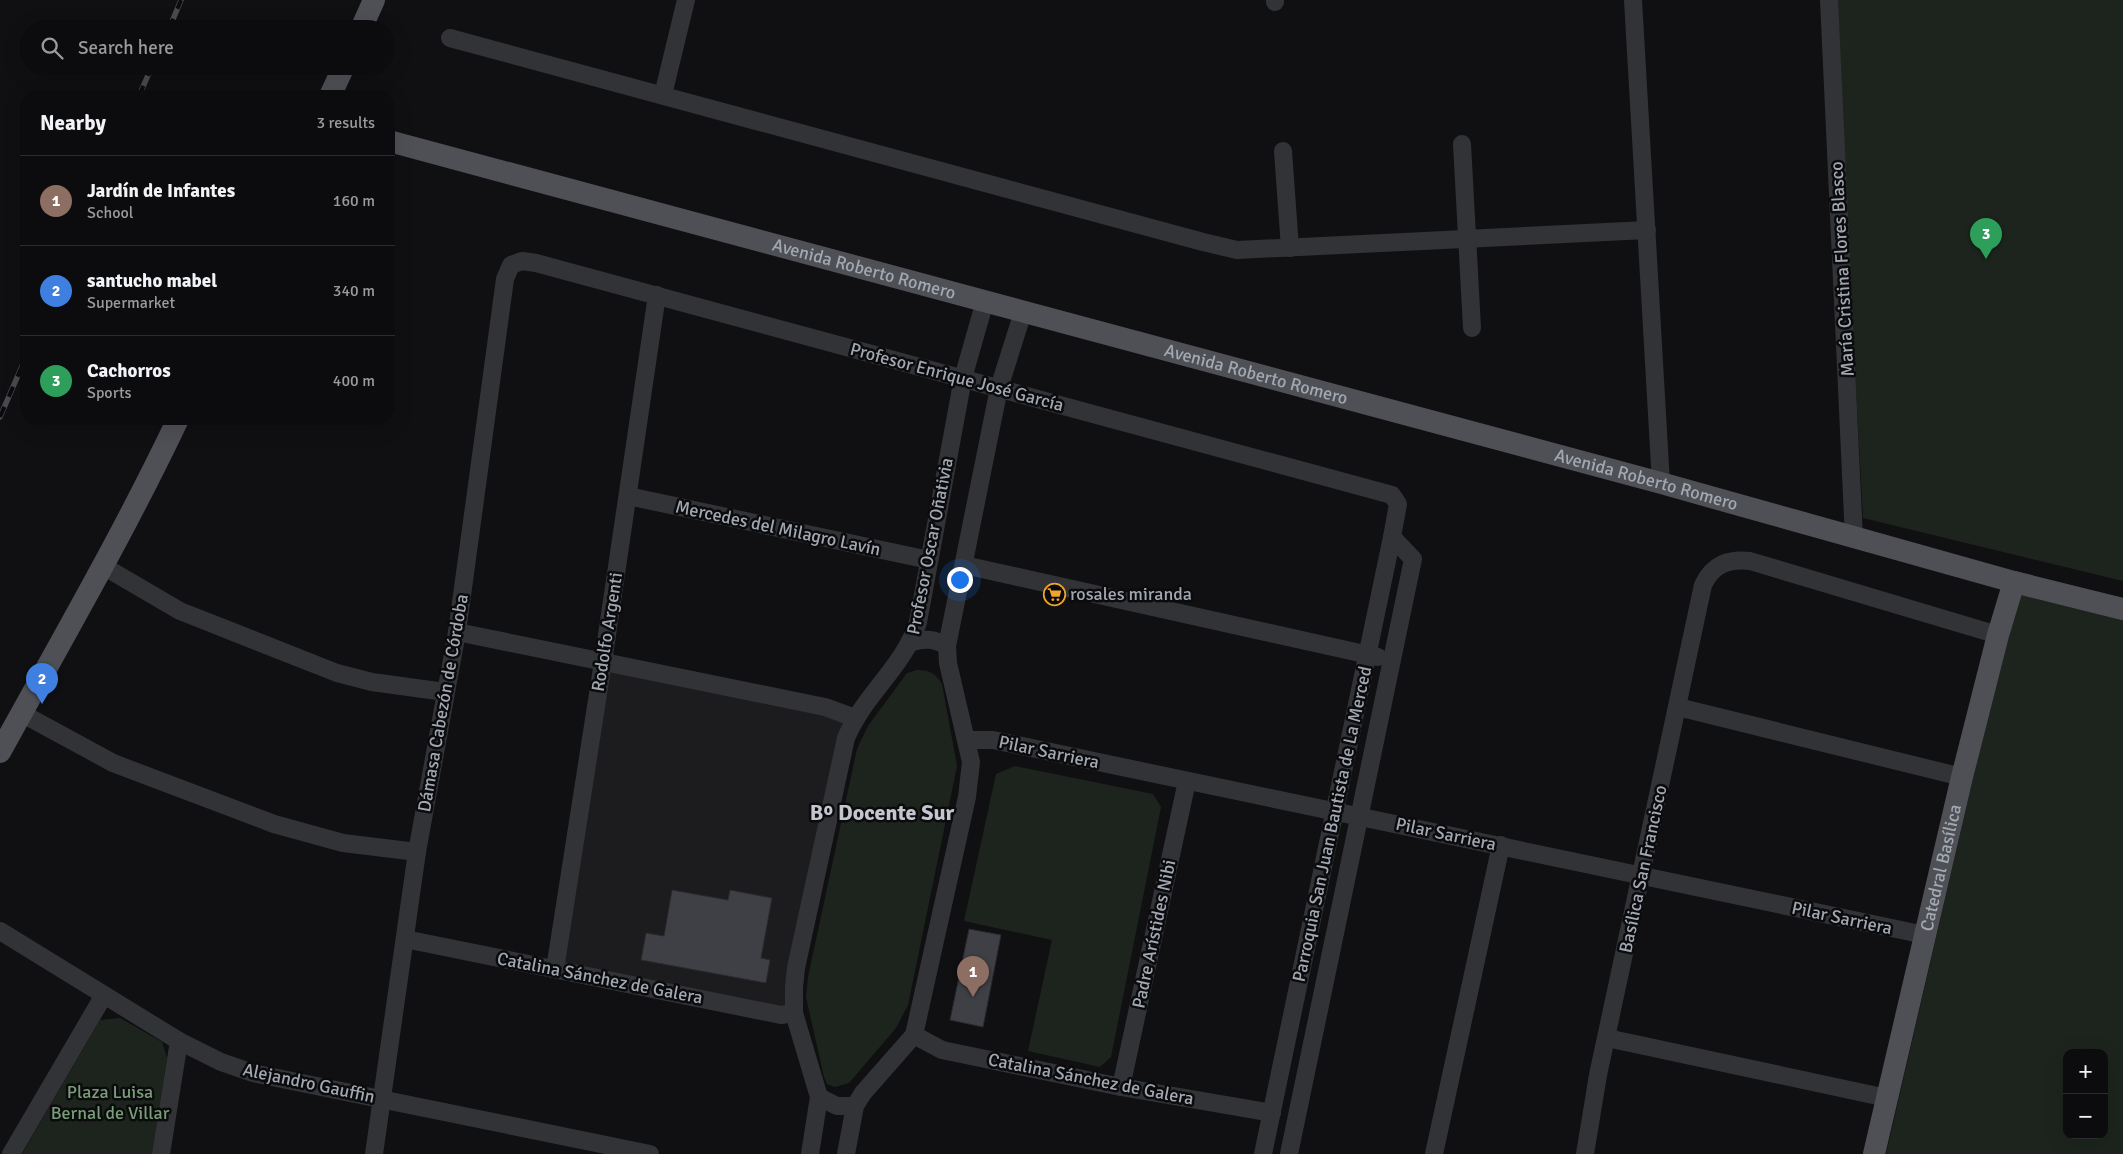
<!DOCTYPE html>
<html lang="en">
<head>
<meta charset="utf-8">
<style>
	body { margin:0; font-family:Signika,sans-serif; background:#151517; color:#f1f3f6 }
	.controls { position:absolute; right:15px; bottom:15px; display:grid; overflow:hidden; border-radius:10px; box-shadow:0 5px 20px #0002 }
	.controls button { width:45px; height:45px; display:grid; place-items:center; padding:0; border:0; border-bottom:1px solid #2c2c2e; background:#0c0c0e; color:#f1f3f6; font:25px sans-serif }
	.you { position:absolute; left:959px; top:579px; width:18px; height:18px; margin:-12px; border:4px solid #fff; border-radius:50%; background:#1a73e8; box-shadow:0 0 0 8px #1a73e833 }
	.badge { display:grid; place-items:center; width:32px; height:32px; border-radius:50%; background:#0f766e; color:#fff; font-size:16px; font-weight:700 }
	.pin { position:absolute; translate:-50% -41px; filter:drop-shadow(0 1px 2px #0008) }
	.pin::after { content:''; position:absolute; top:26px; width:18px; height:15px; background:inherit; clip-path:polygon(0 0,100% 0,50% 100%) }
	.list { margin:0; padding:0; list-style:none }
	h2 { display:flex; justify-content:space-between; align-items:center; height:65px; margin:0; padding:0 20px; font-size:21px }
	h2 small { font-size:16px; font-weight:400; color:#9a9b9e }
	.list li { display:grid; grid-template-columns:32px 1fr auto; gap:15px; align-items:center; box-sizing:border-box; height:90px; padding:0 20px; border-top:1px solid #2c2c2e }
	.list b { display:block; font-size:19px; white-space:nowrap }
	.list p { margin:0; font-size:16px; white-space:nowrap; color:#9a9b9e }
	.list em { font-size:16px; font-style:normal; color:#9a9b9e }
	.icon { flex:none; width:28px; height:28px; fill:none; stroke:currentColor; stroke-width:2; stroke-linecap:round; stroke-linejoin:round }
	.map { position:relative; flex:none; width:2123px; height:1154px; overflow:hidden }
	.search { position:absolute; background:#0c0c0e; box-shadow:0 5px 20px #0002; left:20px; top:20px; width:375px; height:55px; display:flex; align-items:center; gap:12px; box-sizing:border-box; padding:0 18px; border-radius:28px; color:#9a9b9e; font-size:19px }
	.panel { position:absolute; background:#0c0c0e; box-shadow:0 5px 20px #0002; left:20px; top:90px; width:375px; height:335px; border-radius:20px }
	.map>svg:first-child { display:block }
	.built { fill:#1c1c1f }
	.green { fill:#1d241d; fill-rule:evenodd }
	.building { fill:#3f4045; stroke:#2a2a2e }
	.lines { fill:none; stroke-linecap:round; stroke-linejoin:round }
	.minor { stroke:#313337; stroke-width:18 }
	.major { stroke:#4e5056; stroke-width:22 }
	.rail-casing { stroke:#484b50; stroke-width:5.5 }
	.rail { stroke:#0b0b0d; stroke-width:4; stroke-dasharray:11; stroke-linecap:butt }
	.labels { text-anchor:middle; stroke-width:5; stroke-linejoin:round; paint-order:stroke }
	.street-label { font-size:18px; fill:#a2a8b2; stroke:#0b0b0d }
	.poi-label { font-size:18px; fill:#a2a8b2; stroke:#0b0b0d; text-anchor:start }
	.park-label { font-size:18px; fill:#799d79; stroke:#0b0b0d }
	.district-label { font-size:22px; font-weight:bold; fill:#c3c6cf; stroke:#0b0b0d }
</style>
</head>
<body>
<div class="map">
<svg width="2123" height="1154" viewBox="0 0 2123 1154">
	<rect width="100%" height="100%" fill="#101012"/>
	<!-- built -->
	<path class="built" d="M604,664L854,718L794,1013L555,968Z"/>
	<!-- green -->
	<g class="green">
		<path d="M1835,0H2123V581L1863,518Z"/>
		<path d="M2017,588L2123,616V1154H1886ZM2067,1053H2104V1135H2067Z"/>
		<path d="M917,670C930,670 935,673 942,684L957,766L908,1005L896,1028L849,1083L835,1087L827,1084L824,1077L806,997L808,977L857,749L868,726L907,673Z"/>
		<path d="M1015,766L1153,794L1161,807L1111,1057L1100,1067L1028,1051L1052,940L964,921L996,774Z"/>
		<path d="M120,1018L162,1042L167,1058L152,1154H22L100,1020Z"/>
	</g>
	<!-- building -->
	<g class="building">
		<path d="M672,890L728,900L730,890L772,898L761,958L770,960L766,983L641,960L646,933L664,936Z"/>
		<path d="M969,929L1001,935L983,1027L950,1020Z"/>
	</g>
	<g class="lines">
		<!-- minor -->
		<g class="minor">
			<path d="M1275,0V2"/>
			<path d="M1633,0L1661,483"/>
			<path d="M1829,0L1854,539"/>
			<path d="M450,38L1203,242L1237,250L1647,230"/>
			<path d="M663,95L686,0"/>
			<path d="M1462,144L1472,328"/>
			<path d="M1283,151L1290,248"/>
			<path d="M628,496L929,560"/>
			<path d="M964,565L1378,657"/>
			<path d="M103,566L180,611L337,673L372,682L445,692"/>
			<path d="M457,632L825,707L855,718"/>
			<path d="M912,642C926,638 934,639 947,646"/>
			<path d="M1678,707L1962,777"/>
			<path d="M21,713L113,763L274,824L343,843L417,852"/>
			<path d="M966,740H993L1925,935"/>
			<path d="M0,931L179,1041L221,1062L253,1073L650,1154"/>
			<path d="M405,939L781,1015L794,1013"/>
			<path d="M555,969L603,662L657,295"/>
			<path d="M914,1035L942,1050L1121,1087L1272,1113"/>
			<path d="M1607,1038L1887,1098"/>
			<path d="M1121,1087L1187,781"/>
			<path d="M819,1097L837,1106H855"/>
			<path d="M11,1154L104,995"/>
			<path d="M161,1154L179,1041"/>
			<path d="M374,1154L417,852L457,632L505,279L511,265L522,261L536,263L1392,495L1398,504L1392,537L1263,1154"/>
			<path d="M810,1154L819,1097L794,1013V987L796,968L846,738C865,693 904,667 918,622L963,378L985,301"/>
			<path d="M846,1154L855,1106L863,1093L914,1035L967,797L971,762L948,663L947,646L999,388L1023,312"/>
			<path d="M1289,1154L1413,559L1392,537"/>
			<path d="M1434,1154L1501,845"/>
			<path d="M1585,1154L1598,1075L1703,585C1713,564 1728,559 1750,561L1998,635"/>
		</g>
		<!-- major -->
		<g class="major">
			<path d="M361,29L374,0"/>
			<path d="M330,96L344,66"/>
			<path id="s1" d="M389,141L1661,483L2014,582L2123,609"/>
			<path d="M0,752C61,641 124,533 178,419"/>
			<path id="s2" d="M1874,1154L1962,777L1998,635L2014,582"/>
		</g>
		<defs>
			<g id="rail">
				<path d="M169,29L181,0"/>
				<path d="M139,96L152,66"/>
				<path d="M0,417L26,357"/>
			</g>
		</defs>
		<!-- rail casing -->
		<use href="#rail" class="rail-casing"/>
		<!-- rail -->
		<use href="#rail" class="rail"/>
	</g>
	<!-- icons -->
	<defs>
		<symbol id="supermarket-ring" viewBox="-11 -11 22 22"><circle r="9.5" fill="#0b0b0d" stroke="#eea52c" stroke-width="1.5"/><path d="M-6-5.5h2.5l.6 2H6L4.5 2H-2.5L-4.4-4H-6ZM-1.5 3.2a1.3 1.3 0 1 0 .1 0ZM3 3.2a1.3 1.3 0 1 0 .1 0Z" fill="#eea52c"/></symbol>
	</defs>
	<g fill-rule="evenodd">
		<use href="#supermarket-ring" x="1042" y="582" width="25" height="25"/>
	</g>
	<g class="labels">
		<!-- street labels -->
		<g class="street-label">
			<text dy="6" stroke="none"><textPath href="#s1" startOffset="492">Avenida Roberto Romero</textPath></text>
			<text transform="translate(1842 269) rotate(-93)" y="6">María Cristina Flores Blasco</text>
			<text dy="6" stroke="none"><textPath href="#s1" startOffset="898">Avenida Roberto Romero</textPath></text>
			<text transform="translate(957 377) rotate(15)" y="6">Profesor Enrique José García</text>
			<text dy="6" stroke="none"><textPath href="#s1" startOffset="1302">Avenida Roberto Romero</textPath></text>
			<text transform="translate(778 528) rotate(12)" y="6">Mercedes del Milagro Lavín</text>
			<text transform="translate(930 546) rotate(-79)" y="6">Profesor Oscar Oñativia</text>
			<text transform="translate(607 632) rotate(-81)" y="6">Rodolfo Argenti</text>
			<text transform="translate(443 703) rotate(-80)" y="6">Dámasa Cabezón de Córdoba</text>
			<text transform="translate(1049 752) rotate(12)" y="6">Pilar Sarriera</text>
			<text transform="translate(1332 824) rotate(-78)" y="6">Parroquia San Juan Bautista de La Merced</text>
			<text transform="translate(1446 834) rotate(12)" y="6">Pilar Sarriera</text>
			<text dy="6" stroke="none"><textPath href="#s2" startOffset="294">Catedral Basílica</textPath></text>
			<text transform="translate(1643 869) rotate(-78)" y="6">Basílica San Francisco</text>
			<text transform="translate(1842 918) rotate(12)" y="6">Pilar Sarriera</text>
			<text transform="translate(1154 934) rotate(-78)" y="6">Padre Arístides Nibi</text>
			<text transform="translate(600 978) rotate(11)" y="6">Catalina Sánchez de Galera</text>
			<text transform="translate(1091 1079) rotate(11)" y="6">Catalina Sánchez de Galera</text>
			<text transform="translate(309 1083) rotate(12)" y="6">Alejandro Gauffin</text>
		</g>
		<!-- poi labels -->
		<g class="poi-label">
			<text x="1070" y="600">rosales miranda</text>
		</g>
		<!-- park labels -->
		<g class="park-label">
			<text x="110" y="1098">Plaza Luisa<tspan x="110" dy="21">Bernal de Villar</tspan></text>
		</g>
		<!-- district labels -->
		<g class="district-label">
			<text x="882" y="820">Bº Docente Sur</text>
		</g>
	</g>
</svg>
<div class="controls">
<button>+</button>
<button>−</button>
</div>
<div class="you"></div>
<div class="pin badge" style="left:973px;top:997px;background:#8d6e63">1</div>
<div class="pin badge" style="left:42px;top:704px;background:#3f7fe0">2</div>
<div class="pin badge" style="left:1986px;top:259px;background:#2e9e5b">3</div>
<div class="search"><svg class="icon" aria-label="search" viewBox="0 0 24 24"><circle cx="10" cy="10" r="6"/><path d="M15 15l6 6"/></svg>Search here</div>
<section class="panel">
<h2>Nearby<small>3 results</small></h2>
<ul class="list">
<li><span class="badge" style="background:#8d6e63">1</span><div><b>Jardín de Infantes</b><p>School</p></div><em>160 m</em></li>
<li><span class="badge" style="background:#3f7fe0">2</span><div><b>santucho mabel</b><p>Supermarket</p></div><em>340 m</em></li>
<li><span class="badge" style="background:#2e9e5b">3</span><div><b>Cachorros</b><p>Sports</p></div><em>400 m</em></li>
</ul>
</section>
</div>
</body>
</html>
